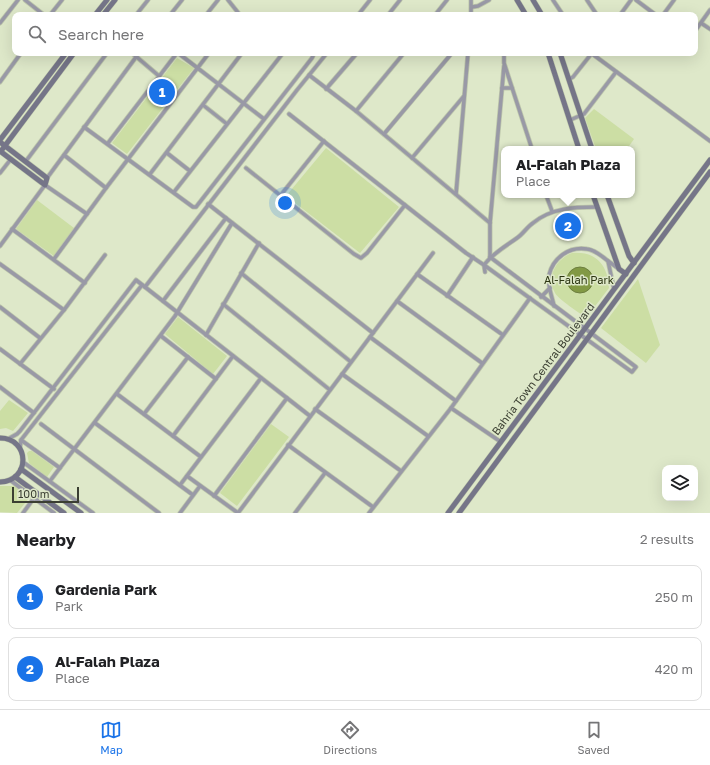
<!DOCTYPE html>
<html lang="en">
<head>
<meta charset="utf-8">
<style>
	body { margin:0; font-family:"Golos Text",sans-serif; background:#f6f6f6; color:#202124 }
	.controls { position:absolute; right:12px; bottom:12px; display:grid; overflow:hidden; border-radius:8px; box-shadow:0 4px 16px #0002 }
	.controls button { width:36px; height:36px; display:grid; place-items:center; padding:0; border:0; border-bottom:1px solid #e0e0e0; background:#fff; color:#202124; font:20px sans-serif }
	.scale { position:absolute; left:12px; bottom:10px; width:67px; box-sizing:border-box; padding-left:4px; border:2px solid #3b3f32; border-top:0; font-size:11px; line-height:14px; white-space:nowrap; color:#3b3f32; -webkit-text-stroke:3px #dee8c9; paint-order:stroke }
	.you { position:absolute; left:285px; top:203px; width:14px; height:14px; margin:-10px; border:3px solid #fff; border-radius:50%; background:#1a73e8; box-shadow:0 0 0 6px #1a73e833 }
	.badge { display:grid; place-items:center; width:26px; height:26px; border-radius:50%; background:#1a73e8; color:#fff; font-size:13px; font-weight:700 }
	.pin { position:absolute; translate:-50% -50%; border:2px solid #fff; box-shadow:0 1px 4px #0006 }
	.popup { position:absolute; left:501px; top:146px; width:134px; height:52px; box-sizing:border-box; display:grid; place-content:center; border-radius:8px; background:#fff; filter:drop-shadow(0 1px 3px #0005); font-size:13px; white-space:nowrap; color:#757577 }
	.popup b { font-size:15px; color:#202124 }
	.popup::after { content:''; position:absolute; left:50%; top:100%; margin-left:-8px; border:8px solid transparent; border-top-color:#fff }
	.list { margin:0; padding:0; list-style:none }
	h2 { display:flex; justify-content:space-between; align-items:center; height:52px; margin:0; padding:0 16px; font-size:17px }
	h2 small { font-size:13px; font-weight:400; color:#757577 }
	.list li { display:grid; grid-template-columns:26px 1fr auto; gap:12px; align-items:center; box-sizing:border-box; height:64px; margin:0 8px 8px; padding:0 8px; border:1px solid #e0e0e0; border-radius:8px }
	.list b { display:block; font-size:15px; white-space:nowrap }
	.list p { margin:0; font-size:13px; white-space:nowrap; color:#757577 }
	.list em { font-size:13px; font-style:normal; color:#757577 }
	.icon { flex:none; width:22px; height:22px; fill:none; stroke:currentColor; stroke-width:2; stroke-linecap:round; stroke-linejoin:round }
	.map { position:relative; flex:none; width:710px; height:513px; overflow:hidden }
	.search { position:absolute; background:#fff; box-shadow:0 4px 16px #0002; left:12px; right:12px; top:12px; height:44px; display:flex; align-items:center; gap:10px; box-sizing:border-box; padding:0 14px; border-radius:8px; color:#757577; font-size:15px }
	.sheet { height:196px; background:#fff }
	nav { display:flex; justify-content:space-around; align-items:center; box-sizing:border-box; height:56px; border-top:1px solid #e0e0e0; background:#fff; font-size:11px; color:#757577 }
	nav a { display:grid; justify-items:center; gap:2px }
	nav .on { color:#1a73e8 }
	.map>svg:first-child { display:block }
	.green { fill:#ccdea4 }
	.water { fill:#829944; stroke:#6d7e3f }
	.lines { fill:none; stroke-linecap:round; stroke-linejoin:round }
	.street-casing { stroke:#bdc6ab; stroke-width:5 }
	.secondary-casing { stroke:#bdc6ab; stroke-width:6 }
	.street { stroke:#9999a6; stroke-width:3.5 }
	.secondary { stroke:#757588; stroke-width:5 }
	.labels { text-anchor:middle; stroke-width:3; stroke-linejoin:round; paint-order:stroke }
	.park-label { font-size:11px; fill:#2b3511; stroke:#dee8c9 }
	.street-label { font-size:11px; fill:#3b3f32; stroke:#dee8c9 }
</style>
</head>
<body>
<div class="map">
<svg width="710" height="513" viewBox="0 0 710 513">
	<rect width="100%" height="100%" fill="#dee8c9"/>
	<!-- green -->
	<g class="green">
		<path d="M177,58L194,68L127,154L112,143Z"/>
		<path d="M594,109L634,139L627,149H596L585,118Z"/>
		<path d="M326,148L399,207L360,253L286,196Z"/>
		<path d="M37,200L74,228L54,256L16,229Z"/>
		<path d="M572,253C596,251 608,265 609,288L586,318C580,313 558,299 555,293C546,277 556,259 572,253Z"/>
		<path d="M638,279L660,345L646,363L601,328Z"/>
		<path d="M178,317L227,356L213,374L165,334Z"/>
		<path d="M9,400L28,413L13,431L6,428L0,429V411Z"/>
		<path d="M271,424L289,437L237,506L220,493Z"/>
		<path d="M29,451H32L54,467L47,477L29,463L27,453Z"/>
		<path d="M0,486H14L30,497L17,513L0,512Z"/>
	</g>
	<!-- water -->
	<circle class="water" cx="580" cy="280" r="13"/>
	<g class="lines">
		<defs>
			<g id="street">
				<path d="M25,0L44,15"/>
				<path d="M228,0L240,15"/>
				<path d="M553,0L563,15"/>
				<path d="M587,0L597,15"/>
				<path d="M636,0L656,15"/>
				<path d="M472,7L478,6L489,0"/>
				<path d="M50,15L62,0"/>
				<path d="M136,15L148,0"/>
				<path d="M170,15L182,0"/>
				<path d="M206,15L218,0"/>
				<path d="M358,15L370,0"/>
				<path d="M388,15L400,0"/>
				<path d="M435,15L447,0"/>
				<path d="M471,15V0"/>
				<path d="M620,15L631,0"/>
				<path d="M663,15L674,0"/>
				<path d="M0,23L18,0"/>
				<path d="M701,23L710,29"/>
				<path d="M695,31L710,10"/>
				<path d="M132,53L159,76"/>
				<path d="M178,53L264,119"/>
				<path d="M504,53V63L532,149"/>
				<path d="M591,53L710,141"/>
				<path d="M309,75L356,111L404,53"/>
				<path d="M569,79L573,77L592,53"/>
				<path d="M0,82L21,53"/>
				<path d="M502,88L504,66"/>
				<path d="M326,89L357,53"/>
				<path d="M203,105L227,124"/>
				<path d="M356,111L490,223"/>
				<path d="M289,114L466,253L484,265L632,372L636,367L490,257"/>
				<path d="M570,120L584,114L616,72"/>
				<path d="M84,127L193,207H196L312,58L313,56L311,53"/>
				<path d="M384,134L452,53"/>
				<path d="M108,143L177,53"/>
				<path d="M167,153L190,171"/>
				<path d="M64,155L106,188"/>
				<path d="M412,158L464,96"/>
				<path d="M26,161L107,53"/>
				<path d="M246,168L354,254L361,258L367,253L405,205"/>
				<path d="M0,173L11,159"/>
				<path d="M150,174L242,53"/>
				<path d="M47,178L139,53"/>
				<path d="M174,192L283,53"/>
				<path d="M456,194L468,53"/>
				<path d="M546,195L552,211"/>
				<path d="M280,196L324,141"/>
				<path d="M208,204L373,333"/>
				<path d="M12,229L85,283"/>
				<path d="M0,246L45,185L87,214"/>
				<path d="M490,257V223L502,88H512"/>
				<path d="M54,259L106,188L209,53"/>
				<path d="M608,261L619,269"/>
				<path d="M0,264L64,310"/>
				<path d="M485,272L484,265C493,253 506,246 517,238C523,234 527,227 533,223C551,208 574,207 597,207"/>
				<path d="M241,273L351,362"/>
				<path d="M417,274L503,335"/>
				<path d="M145,287L297,90L327,53"/>
				<path d="M447,296L473,257"/>
				<path d="M541,297L550,288"/>
				<path d="M163,301L226,218"/>
				<path d="M397,301L482,363"/>
				<path d="M223,304L330,390"/>
				<path d="M554,306C552,296 547,285 549,275C553,258 569,246 587,249C595,250 602,256 608,261L614,289"/>
				<path d="M0,307L40,338"/>
				<path d="M206,335L259,243"/>
				<path d="M161,336L216,379"/>
				<path d="M370,337L456,401"/>
				<path d="M0,349L54,389"/>
				<path d="M20,364L64,310L105,255"/>
				<path d="M342,374L428,436"/>
				<path d="M0,387L34,413"/>
				<path d="M117,394L201,457"/>
				<path d="M451,408L501,442"/>
				<path d="M315,409L401,471"/>
				<path d="M144,414L188,357"/>
				<path d="M95,423L193,495"/>
				<path d="M41,424L159,513"/>
				<path d="M173,436L233,356"/>
				<path d="M8,439L17,434L20,431L136,280L310,416"/>
				<path d="M21,440L60,468"/>
				<path d="M288,445L373,507"/>
				<path d="M20,448L21,440L142,285"/>
				<path d="M23,462L93,513"/>
				<path d="M187,476L238,513"/>
				<path d="M10,480L54,513"/>
				<path d="M50,481L175,316L232,223"/>
				<path d="M180,485L261,378"/>
				<path d="M214,496L287,398"/>
				<path d="M23,513L34,498"/>
				<path d="M180,513L200,486"/>
				<path d="M238,513L433,253"/>
				<path d="M295,513L325,473"/>
				<path d="M369,513L451,408L530,298"/>
			</g>
			<g id="secondary">
				<path d="M517,0L526,15"/>
				<path d="M533,0L542,15"/>
				<path d="M95,15L107,0"/>
				<path d="M103,15L115,0"/>
				<path d="M548,53L579,149"/>
				<path d="M560,53L592,149"/>
				<path d="M0,140L66,53"/>
				<path d="M0,142L47,178L45,185L0,151"/>
				<path d="M1,151L74,53"/>
				<path d="M593,195L619,269L626,274"/>
				<path d="M607,195L629,256L634,263"/>
				<path d="M0,438C30,438 31,481 0,482"/>
				<path d="M21,469L81,513"/>
				<path d="M15,477L64,513"/>
				<path d="M448,513L710,160"/>
				<path d="M459,513L710,172"/>
			</g>
		</defs>
		<!-- street casing -->
		<use href="#street" class="street-casing"/>
		<!-- secondary casing -->
		<use href="#secondary" class="secondary-casing"/>
		<!-- street -->
		<use href="#street" class="street"/>
		<!-- secondary -->
		<use href="#secondary" class="secondary"/>
	</g>
	<g class="labels">
		<!-- park labels -->
		<g class="park-label">
			<text x="579" y="284">Al-Falah Park</text>
		</g>
		<!-- street labels -->
		<g class="street-label">
			<text transform="translate(543 369) rotate(-53)" y="4">Bahria Town Central Boulevard</text>
		</g>
	</g>
</svg>
<div class="controls">
<button><svg class="icon" aria-label="layers" viewBox="0 0 24 24"><path d="M12 4l9 5-9 5-9-5zM3 14l9 5 9-5"/></svg></button>
</div>
<div class="scale">100 m</div>
<div class="you"></div>
<div class="pin badge" style="left:162px;top:92px">1</div>
<div class="pin badge" style="left:568px;top:226px">2</div>
<div class="popup"><b>Al-Falah Plaza</b>Place</div>
<div class="search"><svg class="icon" aria-label="search" viewBox="0 0 24 24"><circle cx="10" cy="10" r="6"/><path d="M15 15l6 6"/></svg>Search here</div>
</div>
<section class="sheet">
<h2>Nearby<small>2 results</small></h2>
<ul class="list">
<li><span class="badge">1</span><div><b>Gardenia Park</b><p>Park</p></div><em>250 m</em></li>
<li><span class="badge">2</span><div><b>Al-Falah Plaza</b><p>Place</p></div><em>420 m</em></li>
</ul>
</section>
<nav>
<a class="on"><svg class="icon" aria-label="map" viewBox="0 0 24 24"><path d="M3 6l6-2 6 2 6-2v14l-6 2-6-2-6 2zM9 4v14M15 6v14"/></svg>Map</a>
<a><svg class="icon" aria-label="directions" viewBox="0 0 24 24"><path d="M12 3l9 9-9 9-9-9zM9 14v-3h6M13 9l2 2-2 2"/></svg>Directions</a>
<a><svg class="icon" aria-label="saved" viewBox="0 0 24 24"><path d="M7 4h10v16l-5-4-5 4z"/></svg>Saved</a>
</nav>
</body>
</html>
